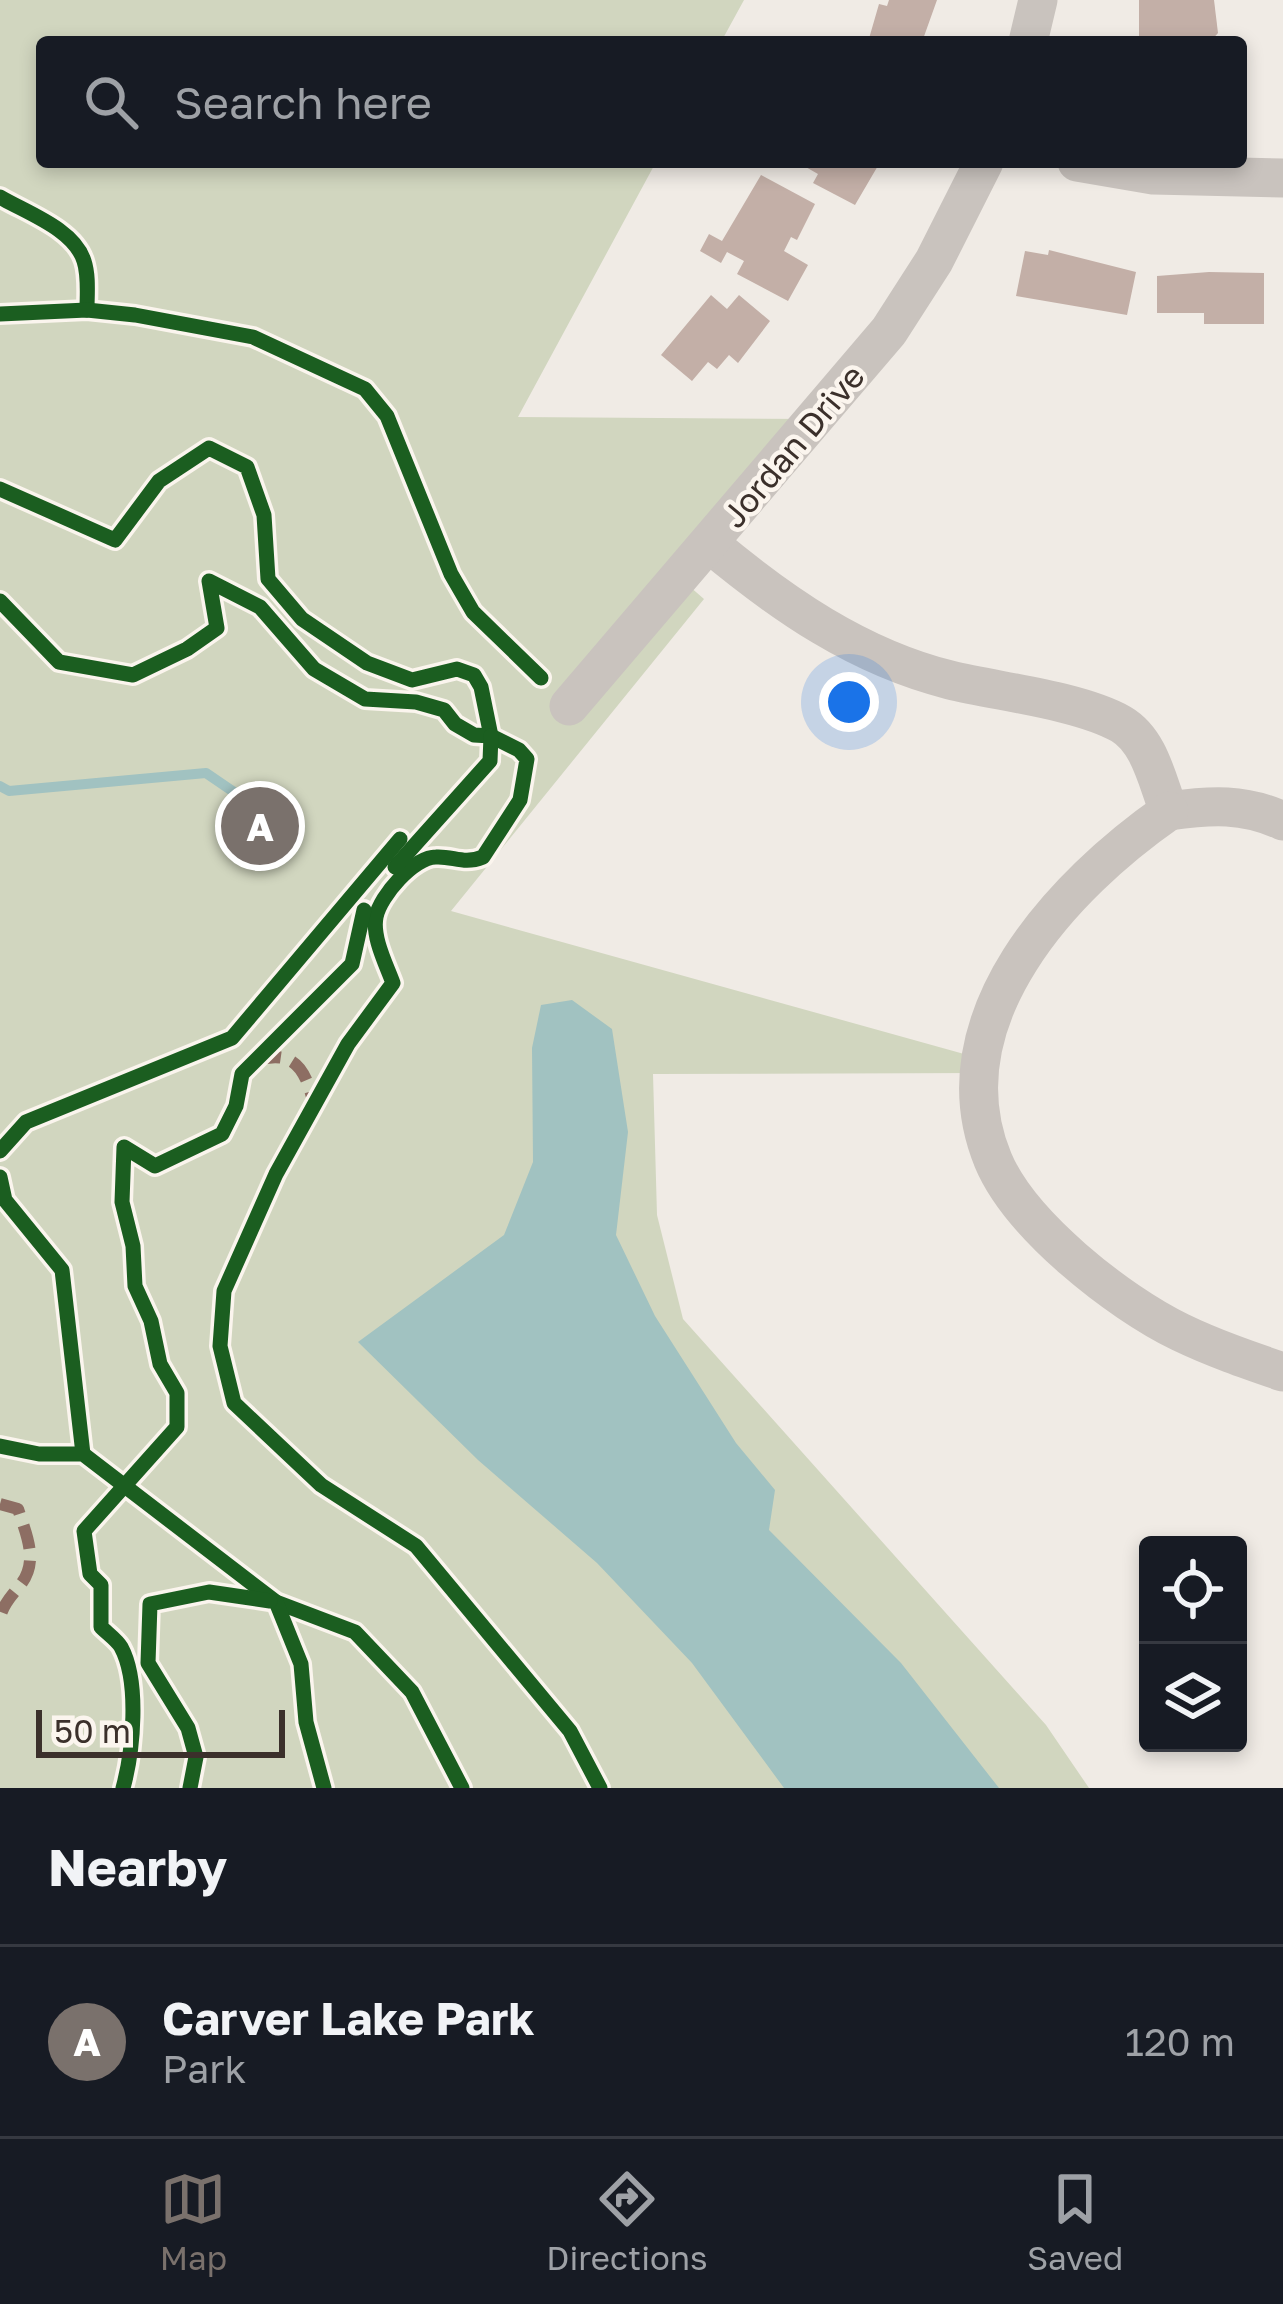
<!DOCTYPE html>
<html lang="en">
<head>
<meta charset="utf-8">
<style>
	body { margin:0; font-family:"Golos Text",sans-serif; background:#20242c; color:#f1f3f6 }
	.controls { position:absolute; right:36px; bottom:36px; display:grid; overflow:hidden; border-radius:12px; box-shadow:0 6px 18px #0003 }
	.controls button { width:108px; height:108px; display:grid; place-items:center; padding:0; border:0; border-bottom:3px solid #363941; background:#171b24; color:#f1f3f6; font:60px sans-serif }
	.scale { position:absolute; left:36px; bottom:30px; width:249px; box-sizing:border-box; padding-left:12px; border:6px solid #3b302b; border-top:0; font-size:33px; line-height:42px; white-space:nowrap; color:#3b302b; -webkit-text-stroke:9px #fbf5ee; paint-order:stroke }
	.you { position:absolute; left:849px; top:702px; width:42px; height:42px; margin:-30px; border:9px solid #fff; border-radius:50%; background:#1a73e8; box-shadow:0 0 0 18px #1a73e833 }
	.badge { display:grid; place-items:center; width:78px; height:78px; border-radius:50%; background:#7a716c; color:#fff; font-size:39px; font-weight:700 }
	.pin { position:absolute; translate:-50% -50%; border:6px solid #fff; box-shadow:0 3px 12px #0006 }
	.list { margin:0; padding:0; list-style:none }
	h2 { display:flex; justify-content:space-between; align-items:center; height:156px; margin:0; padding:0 48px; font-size:51px }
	h2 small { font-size:39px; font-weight:400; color:#9ea1a6 }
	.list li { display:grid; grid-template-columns:78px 1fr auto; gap:36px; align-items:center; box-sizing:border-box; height:192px; padding:0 48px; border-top:3px solid #363941 }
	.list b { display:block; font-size:45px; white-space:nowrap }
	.list p { margin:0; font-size:39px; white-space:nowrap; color:#9ea1a6 }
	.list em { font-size:39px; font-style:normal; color:#9ea1a6 }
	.icon { flex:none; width:66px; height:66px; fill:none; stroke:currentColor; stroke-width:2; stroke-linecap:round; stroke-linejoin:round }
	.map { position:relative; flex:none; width:1283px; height:1788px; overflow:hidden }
	.search { position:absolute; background:#171b24; box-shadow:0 6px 18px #0003; left:36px; right:36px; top:36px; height:132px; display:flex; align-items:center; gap:30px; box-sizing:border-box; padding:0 42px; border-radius:12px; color:#9ea1a6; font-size:45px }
	.sheet { height:348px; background:#171b24 }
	nav { display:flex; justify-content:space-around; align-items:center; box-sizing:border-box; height:168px; border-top:3px solid #363941; background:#171b24; font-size:33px; color:#9ea1a6 }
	nav a { display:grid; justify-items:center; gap:6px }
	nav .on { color:#7a716c }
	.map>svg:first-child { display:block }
	.green { fill:#d1d6bf }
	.water { fill:#a1c2c1 }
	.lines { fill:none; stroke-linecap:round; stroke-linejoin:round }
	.stream { stroke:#a1c2c1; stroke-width:10 }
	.building { fill:#c3afa7 }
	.minor { stroke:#c9c3be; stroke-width:39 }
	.quiet { stroke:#8d6e63; stroke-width:12; stroke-dasharray:24 12; stroke-linecap:butt }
	.cycleway-casing { stroke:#fbf5ee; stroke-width:22 }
	.cycleway { stroke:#1b5e20; stroke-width:15 }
	.labels { text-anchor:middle; stroke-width:9; stroke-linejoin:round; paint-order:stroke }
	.street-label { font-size:33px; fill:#3b302b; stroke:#fbf5ee }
</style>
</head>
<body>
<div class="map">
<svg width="1283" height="1788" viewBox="0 0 1283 1788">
	<rect width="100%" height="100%" fill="#f0ebe5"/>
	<!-- green -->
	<path class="green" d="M0,0H744L721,42H42V162H656L518,417L815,419L681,579L704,599L451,911L982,1059L981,1073L653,1074L657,1215L683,1319L1046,1725L1089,1788H0Z"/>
	<!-- water -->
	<path class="water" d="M572,1000L612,1029L628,1132L616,1235L655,1316L736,1443L775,1490L769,1530L901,1663L999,1788H784L692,1663L597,1563L478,1460L358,1342L504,1235L533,1162L532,1048L541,1005Z"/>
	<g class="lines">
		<!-- stream -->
		<path class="stream" d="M0,786L9,791L206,773L288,829"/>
	</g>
	<!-- building -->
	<g class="building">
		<path d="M889,0H937L922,42H868L879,4L887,6Z"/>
		<path d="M1139,0H1214L1218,33L1210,42L1139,41Z"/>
		<path d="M797,162H875L879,164L855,205L813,183L818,174Z"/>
		<path d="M761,175L815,204L797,240L791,237L784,251L808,265L788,301L737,274L744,261L727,252L721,263L700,251L709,234L722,241Z"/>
		<path d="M1049,250L1136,272L1127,315L1016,296L1025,251L1048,255Z"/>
		<path d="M1209,272L1264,273V324H1204V313H1157V276Z"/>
		<path d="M711,295L727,309L739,295L770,321L738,363L729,355L717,369L708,362L692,381L661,355Z"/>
	</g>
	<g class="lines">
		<!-- minor -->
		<g class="minor">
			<path d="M1028,42L1038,0"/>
			<path d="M1077,162L1153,175L1283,178"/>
			<path d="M710,544C782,604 858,657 950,680C999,692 1078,700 1121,724C1150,741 1157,781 1169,811C1211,805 1244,803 1283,821"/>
			<path d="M569,706L889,331L934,261L984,162"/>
			<path d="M1169,811C1064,884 935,1019 993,1160C1020,1225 1118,1302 1180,1332C1213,1348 1248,1360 1283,1372"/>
		</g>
		<!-- quiet -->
		<g class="quiet">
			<path d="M257,1060C296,1049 306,1071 314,1105"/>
			<path d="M0,1504L18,1509C26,1534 39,1561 21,1584C11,1597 5,1601 0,1617"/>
		</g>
		<defs>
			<g id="cycleway">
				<path d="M0,197C27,213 74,229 84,261C89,276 87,295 87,310"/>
				<path d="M0,314L87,310L135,315L253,337L365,389L387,416L451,574L473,612L541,678"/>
				<path d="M0,489L115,540L159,481L209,448L247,467L264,515L268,579L302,619L367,663L412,680L457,669L474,675L481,687L491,736L474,735L455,724L444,710L416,702L365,699L314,669L260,607L209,581L217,628L187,649L133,675L59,662L0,601"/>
				<path d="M491,736L519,750L527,759L520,800L483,857C463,865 454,856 436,857C414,857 380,896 376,917C372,937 386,964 393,983L348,1044L276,1174L224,1291L220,1346L234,1403L321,1485L416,1546L570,1731L600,1788"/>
				<path d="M395,867L490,761L491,736"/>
				<path d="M0,1151L26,1122L232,1038L400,839"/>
				<path d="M0,1177L5,1200L62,1270L83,1454"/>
				<path d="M0,1446L39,1454H83L276,1602L355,1632L412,1692L462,1788"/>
				<path d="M276,1602L301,1664L306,1722L324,1788"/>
				<path d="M123,1788C133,1752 140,1682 121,1647C117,1640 107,1633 101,1627V1585L90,1574L84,1531L177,1427V1393L160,1364L151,1321L135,1286L133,1246L122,1202L124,1147L155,1166L222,1134L236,1106L242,1074L352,964L364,910"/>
				<path d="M190,1788L196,1757L188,1728L148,1663L150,1604L209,1592L270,1601"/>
			</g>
		</defs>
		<!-- cycleway casing -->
		<use href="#cycleway" class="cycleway-casing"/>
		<!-- cycleway -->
		<use href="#cycleway" class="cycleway"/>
	</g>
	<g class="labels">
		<!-- street labels -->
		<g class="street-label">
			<text transform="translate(793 446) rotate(-50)" y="12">Jordan Drive</text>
		</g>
	</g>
</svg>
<div class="controls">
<button><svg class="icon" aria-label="locate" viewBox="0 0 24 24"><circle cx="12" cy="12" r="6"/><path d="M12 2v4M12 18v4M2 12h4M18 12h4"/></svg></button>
<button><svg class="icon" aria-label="layers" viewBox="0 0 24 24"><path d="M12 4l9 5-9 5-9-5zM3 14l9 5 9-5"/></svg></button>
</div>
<div class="scale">50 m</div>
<div class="you"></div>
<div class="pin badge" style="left:260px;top:826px">A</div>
<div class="search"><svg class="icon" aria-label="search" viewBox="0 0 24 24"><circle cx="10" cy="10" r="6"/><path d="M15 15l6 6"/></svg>Search here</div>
</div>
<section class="sheet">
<h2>Nearby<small></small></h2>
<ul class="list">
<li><span class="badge">A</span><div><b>Carver Lake Park</b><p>Park</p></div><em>120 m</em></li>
</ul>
</section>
<nav>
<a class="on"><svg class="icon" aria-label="map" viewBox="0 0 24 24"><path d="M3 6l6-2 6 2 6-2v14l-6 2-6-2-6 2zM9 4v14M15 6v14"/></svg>Map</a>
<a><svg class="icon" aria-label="directions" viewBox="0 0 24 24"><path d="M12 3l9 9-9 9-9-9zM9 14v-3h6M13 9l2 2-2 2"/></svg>Directions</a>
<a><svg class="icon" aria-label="saved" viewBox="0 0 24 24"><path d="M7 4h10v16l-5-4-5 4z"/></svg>Saved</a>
</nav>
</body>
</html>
